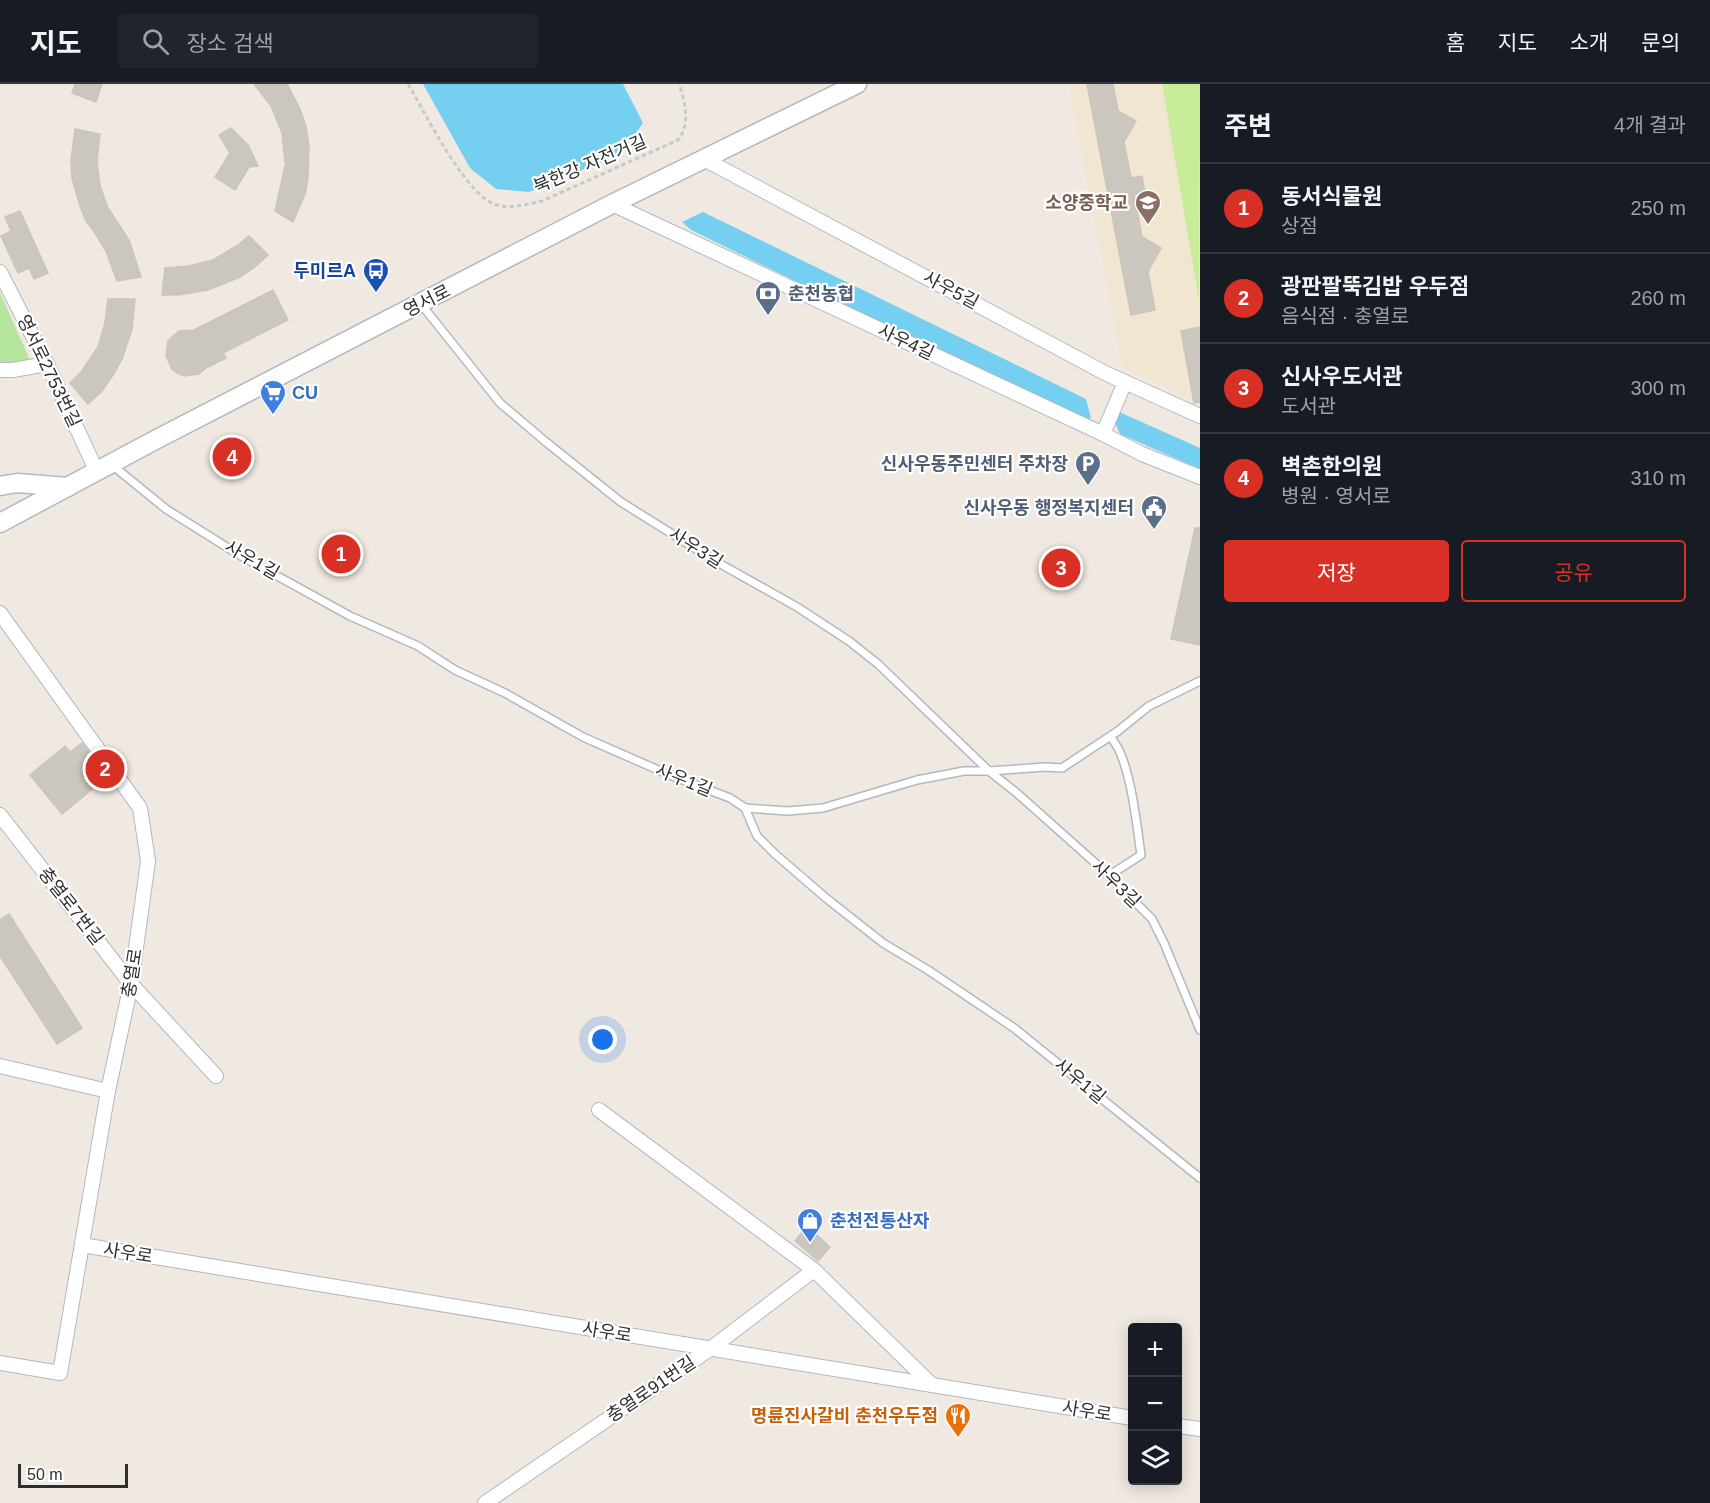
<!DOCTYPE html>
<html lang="ko">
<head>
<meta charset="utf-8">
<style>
	body { margin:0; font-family:Helvetica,"Noto Sans KR",sans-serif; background:#20242c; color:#f1f3f6 }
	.controls { position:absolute; right:18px; bottom:18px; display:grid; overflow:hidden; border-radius:6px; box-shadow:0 3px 15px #0003 }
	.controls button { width:54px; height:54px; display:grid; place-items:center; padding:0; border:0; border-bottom:2px solid #363941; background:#171b24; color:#f1f3f6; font:30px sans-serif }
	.scale { position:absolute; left:18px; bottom:15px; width:110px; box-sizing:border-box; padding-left:6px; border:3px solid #2e2e2e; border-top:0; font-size:16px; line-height:21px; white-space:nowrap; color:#2e2e2e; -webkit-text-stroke:4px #fff; paint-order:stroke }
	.you { position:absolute; left:603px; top:956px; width:21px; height:21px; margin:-15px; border:4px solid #fff; border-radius:50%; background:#1a73e8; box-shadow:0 0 0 9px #1a73e833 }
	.badge { display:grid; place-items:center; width:39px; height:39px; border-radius:50%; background:#d93025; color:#fff; font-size:20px; font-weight:700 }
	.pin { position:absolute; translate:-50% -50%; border:3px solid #fff; box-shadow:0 2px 6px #0006 }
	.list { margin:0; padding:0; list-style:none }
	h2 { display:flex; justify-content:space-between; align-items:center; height:78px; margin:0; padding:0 24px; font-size:26px }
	h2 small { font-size:20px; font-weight:400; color:#9ea1a6 }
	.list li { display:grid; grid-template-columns:39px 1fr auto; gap:18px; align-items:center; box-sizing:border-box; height:90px; padding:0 24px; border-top:2px solid #363941 }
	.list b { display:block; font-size:22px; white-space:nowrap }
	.list p { margin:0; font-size:20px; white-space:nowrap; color:#9ea1a6 }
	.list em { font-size:20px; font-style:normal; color:#9ea1a6 }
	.actions { display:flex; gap:12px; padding:18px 24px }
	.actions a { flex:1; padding:14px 0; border:2px solid #d93025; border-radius:6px; text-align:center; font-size:21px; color:#d93025 }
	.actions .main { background:#d93025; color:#fff }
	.icon { flex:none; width:33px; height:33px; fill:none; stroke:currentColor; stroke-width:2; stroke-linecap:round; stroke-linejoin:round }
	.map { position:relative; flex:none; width:1200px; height:1419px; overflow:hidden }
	header { display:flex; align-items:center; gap:36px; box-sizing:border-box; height:84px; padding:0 30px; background:#171b24; border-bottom:2px solid #363941 }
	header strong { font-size:28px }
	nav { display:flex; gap:33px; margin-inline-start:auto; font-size:21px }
	.search { width:420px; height:54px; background:#20242c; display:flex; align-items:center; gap:15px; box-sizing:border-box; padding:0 21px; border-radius:6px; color:#9ea1a6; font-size:22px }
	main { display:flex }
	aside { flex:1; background:#171b24 }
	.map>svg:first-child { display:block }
	.education { fill:#f0e6d1 }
	.green { fill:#b6e59e }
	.pitch { fill:#c9ec9a }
	.water { fill:#75cff0 }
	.building { fill:#cbc7bf; stroke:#cbc5ba; stroke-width:1.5 }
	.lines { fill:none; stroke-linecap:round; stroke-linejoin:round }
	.lane-casing { stroke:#b4b7c1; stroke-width:10 }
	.street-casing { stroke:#b4b7c1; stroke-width:16 }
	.secondary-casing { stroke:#b4b7c1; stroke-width:21 }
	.path { stroke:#c9c9c9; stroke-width:3; stroke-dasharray:4.5 3; stroke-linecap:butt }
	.lane { stroke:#fff; stroke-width:7 }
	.street { stroke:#fff; stroke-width:14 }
	.secondary { stroke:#fff; stroke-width:18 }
	.labels { text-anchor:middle; stroke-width:4.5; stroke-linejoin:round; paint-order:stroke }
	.street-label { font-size:18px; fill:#2e2e2e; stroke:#fff }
	.education-label { font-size:18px; font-weight:bold; fill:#785e54; stroke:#fff; text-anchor:end }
	.transit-label { font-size:18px; font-weight:bold; fill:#164399; stroke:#fff; text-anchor:end }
	.service-label { font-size:18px; font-weight:bold; fill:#4e5e75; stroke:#fff; text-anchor:end }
	.shop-label { font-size:18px; font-weight:bold; fill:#366cbe; stroke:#fff; text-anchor:start }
	.food-label { font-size:18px; font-weight:bold; fill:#c56008; stroke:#fff; text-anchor:end }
</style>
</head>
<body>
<header>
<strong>지도</strong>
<div class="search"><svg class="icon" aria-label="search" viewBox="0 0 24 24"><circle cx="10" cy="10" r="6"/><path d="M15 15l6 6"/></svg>장소 검색</div>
<nav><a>홈</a><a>지도</a><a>소개</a><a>문의</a></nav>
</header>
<main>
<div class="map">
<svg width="1200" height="1419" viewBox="0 0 1200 1419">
	<rect width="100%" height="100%" fill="#efe9e1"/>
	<!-- education -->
	<path class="education" d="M1069,0H1200V320L1123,284Z"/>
	<!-- green -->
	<path class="green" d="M0,209L30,276L10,284L0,281Z"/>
	<!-- pitch -->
	<path class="pitch" d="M1162,0H1200L1199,216Z"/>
	<!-- water -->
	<g class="water">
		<path d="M423,0H623L643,39L621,70L529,108L496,105L470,84Z"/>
		<path d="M703,128L1086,315L1091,334L1082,337L691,146L682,138Z"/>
		<path d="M1117,327L1200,364V385L1120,350L1113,335Z"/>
	</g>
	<!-- building -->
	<g class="building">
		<path d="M75,0H102L96,18L72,9Z"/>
		<path d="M254,0H287L300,25L306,43L309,62L308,94L305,110L293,138L275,127L286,78H285L282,49L271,22Z"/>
		<path d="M1087,0H1113L1118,27L1136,37L1124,58L1131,94L1142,92L1145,109L1134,111L1142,153L1161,164L1148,188L1155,226L1131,231Z"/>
		<path d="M231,44L248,61L258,82L249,83L235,106L215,93L230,69L219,51Z"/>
		<path d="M75,45L100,50L97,77L100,102L108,124L129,156L141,193L117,197L106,167L95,149L86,137L80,122L72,94L71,77Z"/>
		<path d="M20,127L48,189L34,195L29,184L18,189L1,152L11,147L5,133Z"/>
		<path d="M249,152L268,171L255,183L240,193L208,206L179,211H162L165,184L189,182L213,176L238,161Z"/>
		<path d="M273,206L288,236L223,269L226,274L206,284L199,290L184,292L177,289L172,285L166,272L168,257L173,252L179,247L194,246Z"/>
		<path d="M108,215H135L132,245L122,275L113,291L102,307L88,320L70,299L81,288L98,263L105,239Z"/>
		<path d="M1200,243V318L1194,319L1181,247Z"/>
		<path d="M1195,444H1200V561L1171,555Z"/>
		<path d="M82,659L107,693L62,730L30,691L65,662L70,668Z"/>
		<path d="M9,830L82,944L57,960L0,872V836Z"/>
		<path d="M807,1142L830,1163L818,1177L795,1157Z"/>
	</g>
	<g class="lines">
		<defs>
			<g id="lane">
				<path d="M421,220L500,319L546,358L621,418L717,478L797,523L849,557L878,580L989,687L1018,710L1102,785L1152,835L1164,859L1200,946"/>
				<path d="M112,381L166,425L241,472L350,532L418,562L455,586L505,609L583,653L665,689L730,714L745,724L757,752L775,770L826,814L883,859L928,886L1014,944L1200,1094"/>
				<path d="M745,724L788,727L823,724L917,696L964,687H989L1046,683L1062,684L1118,647L1149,622L1200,597"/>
				<path d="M1104,786L1113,789L1141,771C1137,743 1130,671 1110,653"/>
			</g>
			<g id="street">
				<path d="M704,75L1107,290L1200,332"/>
				<path d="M612,120L1103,350L1142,370L1200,393"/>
				<path d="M0,188L47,280L97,388"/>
				<path d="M0,286H13L47,280"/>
				<path d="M1103,350L1125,298"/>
				<path d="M0,529L140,724L148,777L131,900L108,1007L60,1289L0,1279"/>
				<path d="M0,731L131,900L216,992"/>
				<path d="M0,982L108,1007"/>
				<path d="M599,1026L814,1186L932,1301"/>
				<path d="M82,1161L1132,1334"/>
				<path d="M1178,1342L1200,1345"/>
				<path d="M485,1419L710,1265L814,1186"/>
			</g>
			<g id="secondary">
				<path d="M0,402L17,399L68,403"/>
				<path d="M0,439L157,355L612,120L857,0"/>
			</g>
		</defs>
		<!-- lane casing -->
		<use href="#lane" class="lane-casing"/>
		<!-- street casing -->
		<use href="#street" class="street-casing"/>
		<!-- secondary casing -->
		<use href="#secondary" class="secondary-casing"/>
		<!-- path -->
		<path class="path" d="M408,0C425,28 466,113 497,121C512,125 527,120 542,117L678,56C691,40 685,18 679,0"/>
		<!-- lane -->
		<use href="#lane" class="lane"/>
		<!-- street -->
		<use href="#street" class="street"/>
		<!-- secondary -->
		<use href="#secondary" class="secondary"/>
	</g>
	<!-- icons -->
	<defs>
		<symbol id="school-pin" viewBox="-11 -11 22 30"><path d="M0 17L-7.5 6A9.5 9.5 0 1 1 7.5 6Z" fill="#8d6e63" stroke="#fff"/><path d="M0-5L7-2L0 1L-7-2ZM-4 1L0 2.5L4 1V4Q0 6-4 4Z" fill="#fff"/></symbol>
		<symbol id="bus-pin" viewBox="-11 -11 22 30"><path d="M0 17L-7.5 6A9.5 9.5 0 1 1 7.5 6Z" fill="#1a4fb4" stroke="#fff"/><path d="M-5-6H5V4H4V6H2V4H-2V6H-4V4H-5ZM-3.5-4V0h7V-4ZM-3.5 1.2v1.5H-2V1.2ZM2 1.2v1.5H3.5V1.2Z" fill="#fff"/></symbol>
		<symbol id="bank-pin" viewBox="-11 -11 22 30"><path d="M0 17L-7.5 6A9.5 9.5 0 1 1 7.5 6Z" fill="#5c6f8a" stroke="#fff"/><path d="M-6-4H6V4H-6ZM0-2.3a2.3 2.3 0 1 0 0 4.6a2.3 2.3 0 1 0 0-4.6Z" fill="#fff"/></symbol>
		<symbol id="supermarket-pin" viewBox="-11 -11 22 30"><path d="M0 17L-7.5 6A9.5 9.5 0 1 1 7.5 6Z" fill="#3f7fe0" stroke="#fff"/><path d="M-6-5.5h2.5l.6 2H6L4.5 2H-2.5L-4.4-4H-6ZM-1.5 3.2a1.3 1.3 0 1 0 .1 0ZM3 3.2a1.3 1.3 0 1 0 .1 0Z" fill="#fff"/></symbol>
		<symbol id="parking-pin" viewBox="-11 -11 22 30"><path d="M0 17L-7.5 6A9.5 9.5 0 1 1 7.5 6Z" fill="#5c6f8a" stroke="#fff"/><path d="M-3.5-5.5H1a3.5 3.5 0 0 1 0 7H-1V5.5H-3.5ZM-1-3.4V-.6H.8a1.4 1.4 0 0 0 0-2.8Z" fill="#fff"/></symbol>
		<symbol id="civic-pin" viewBox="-11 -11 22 30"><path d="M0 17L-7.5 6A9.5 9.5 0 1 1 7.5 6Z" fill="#5c6f8a" stroke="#fff"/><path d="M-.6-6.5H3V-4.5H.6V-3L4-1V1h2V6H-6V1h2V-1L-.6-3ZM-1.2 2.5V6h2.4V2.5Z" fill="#fff"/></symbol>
		<symbol id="shop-pin" viewBox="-11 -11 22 30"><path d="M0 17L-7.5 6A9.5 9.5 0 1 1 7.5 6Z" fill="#3f7fe0" stroke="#fff"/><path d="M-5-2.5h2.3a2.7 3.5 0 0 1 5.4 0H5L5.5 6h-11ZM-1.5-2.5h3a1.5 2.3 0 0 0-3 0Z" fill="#fff"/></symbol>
		<symbol id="restaurant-pin" viewBox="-11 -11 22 30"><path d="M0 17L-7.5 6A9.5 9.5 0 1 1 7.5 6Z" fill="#e8710a" stroke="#fff"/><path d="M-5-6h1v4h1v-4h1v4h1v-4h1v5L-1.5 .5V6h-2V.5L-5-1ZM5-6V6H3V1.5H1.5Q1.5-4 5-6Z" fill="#fff"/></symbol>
	</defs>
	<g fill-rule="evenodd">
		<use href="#school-pin" x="1133" y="104" width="30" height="40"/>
		<use href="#bus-pin" x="361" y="172" width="30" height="40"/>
		<use href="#bank-pin" x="753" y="195" width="30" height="40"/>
		<use href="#supermarket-pin" x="258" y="294" width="30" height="40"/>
		<use href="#parking-pin" x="1073" y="365" width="30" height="40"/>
		<use href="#civic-pin" x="1139" y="409" width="30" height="40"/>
		<use href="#shop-pin" x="795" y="1122" width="30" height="40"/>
		<use href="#restaurant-pin" x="943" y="1317" width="30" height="40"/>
	</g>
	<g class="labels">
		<!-- street labels -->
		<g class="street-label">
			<text transform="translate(590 80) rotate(-23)" y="6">북한강 자전거길</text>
			<text transform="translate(951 206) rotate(28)" y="6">사우5길</text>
			<text transform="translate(427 217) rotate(-27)" y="6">영서로</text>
			<text transform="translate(906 258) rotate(25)" y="6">사우4길</text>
			<text transform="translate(49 287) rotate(64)" y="6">영서로2753번길</text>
			<text transform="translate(696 464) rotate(32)" y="6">사우3길</text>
			<text transform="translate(252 476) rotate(30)" y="6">사우1길</text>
			<text transform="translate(684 696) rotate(22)" y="6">사우1길</text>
			<text transform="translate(1116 800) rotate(44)" y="6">사우3길</text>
			<text transform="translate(71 822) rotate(52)" y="6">충열로7번길</text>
			<text transform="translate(132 889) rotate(-81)" y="6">충열로</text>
			<text transform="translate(1080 997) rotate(39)" y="6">사우1길</text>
			<text transform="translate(128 1169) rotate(9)" y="6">사우로</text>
			<text transform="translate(607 1248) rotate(9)" y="6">사우로</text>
			<text transform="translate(651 1305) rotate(-34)" y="6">충열로91번길</text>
			<text transform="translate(1087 1327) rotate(9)" y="6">사우로</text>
		</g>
		<!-- education labels -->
		<g class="education-label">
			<text x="1128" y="125">소양중학교</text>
		</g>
		<!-- transit labels -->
		<g class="transit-label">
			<text x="356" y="193">두미르A</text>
		</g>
		<!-- service labels -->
		<g class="service-label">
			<text x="788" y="216" text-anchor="start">춘천농협</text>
			<text x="1068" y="386">신사우동주민센터 주차장</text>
			<text x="1134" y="430">신사우동 행정복지센터</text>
		</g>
		<!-- shop labels -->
		<g class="shop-label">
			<text x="292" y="315">CU</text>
			<text x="830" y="1143">춘천전통산자</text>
		</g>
		<!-- food labels -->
		<g class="food-label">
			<text x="938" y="1338">명륜진사갈비 춘천우두점</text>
		</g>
	</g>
</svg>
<div class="controls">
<button>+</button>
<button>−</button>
<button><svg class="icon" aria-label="layers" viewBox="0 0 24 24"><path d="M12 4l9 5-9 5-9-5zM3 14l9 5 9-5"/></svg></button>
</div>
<div class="scale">50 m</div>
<div class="you"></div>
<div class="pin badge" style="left:341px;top:470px">1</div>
<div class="pin badge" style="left:105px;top:685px">2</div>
<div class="pin badge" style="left:1061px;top:484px">3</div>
<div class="pin badge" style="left:232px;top:373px">4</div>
</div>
<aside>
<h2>주변<small>4개 결과</small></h2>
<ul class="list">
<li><span class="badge">1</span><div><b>동서식물원</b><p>상점</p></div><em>250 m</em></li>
<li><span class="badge">2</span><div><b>광판팔뚝김밥 우두점</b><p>음식점 · 충열로</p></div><em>260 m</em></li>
<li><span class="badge">3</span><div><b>신사우도서관</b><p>도서관</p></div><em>300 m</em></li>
<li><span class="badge">4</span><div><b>벽촌한의원</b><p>병원 · 영서로</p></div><em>310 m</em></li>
</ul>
<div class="actions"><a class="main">저장</a><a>공유</a></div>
</aside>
</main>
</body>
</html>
